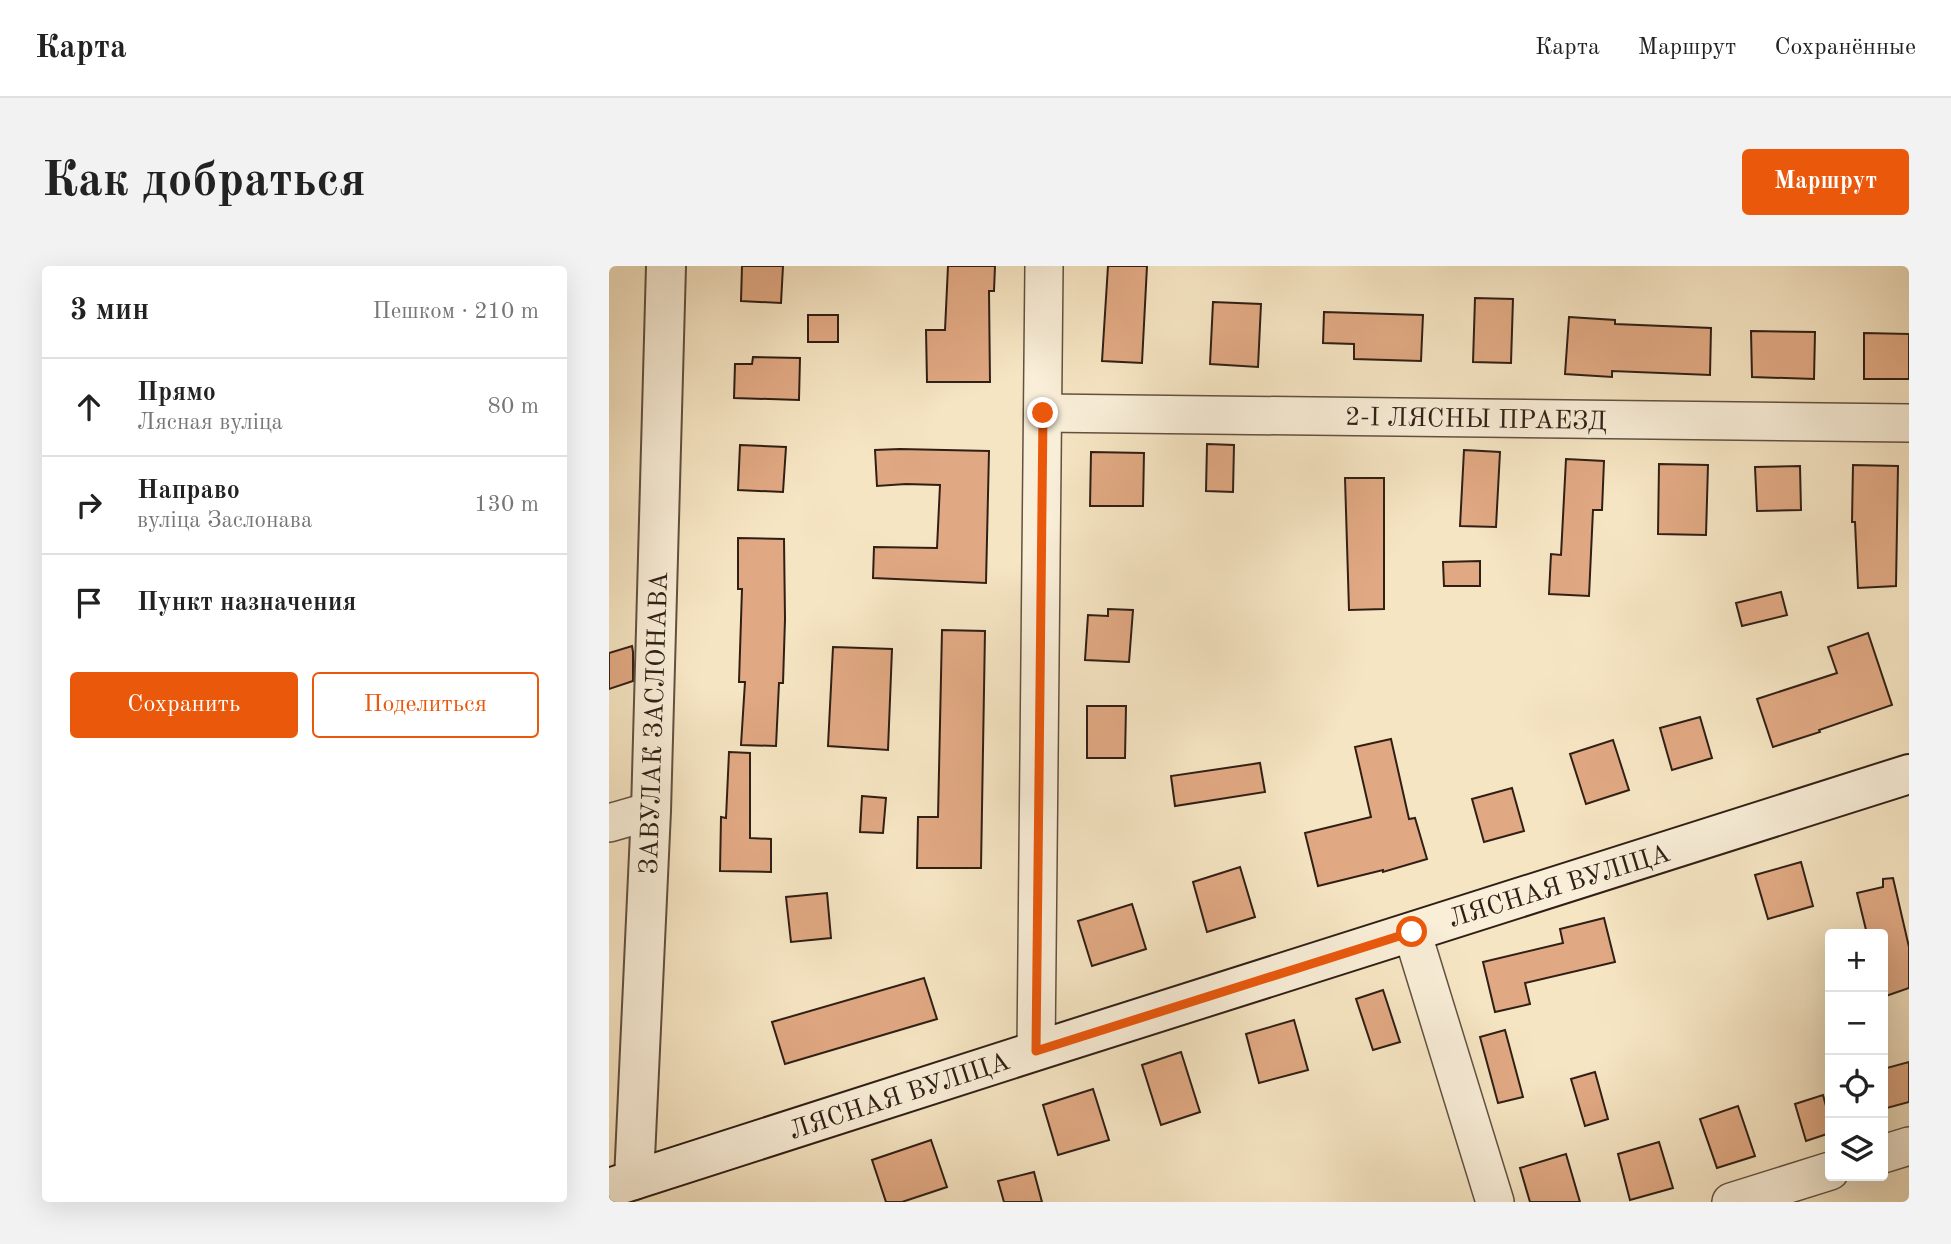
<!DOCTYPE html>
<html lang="ru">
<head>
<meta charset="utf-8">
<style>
	body { margin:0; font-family:"Old Standard TT",serif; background:#f2f2f2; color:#222 }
	.controls { position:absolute; right:21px; bottom:21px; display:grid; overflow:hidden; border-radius:7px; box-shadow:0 7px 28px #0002 }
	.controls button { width:63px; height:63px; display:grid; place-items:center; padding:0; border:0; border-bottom:2px solid #e0e0e0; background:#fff; color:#222; font:35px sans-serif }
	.stop { position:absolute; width:21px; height:21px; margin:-16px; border:5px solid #ea580c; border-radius:50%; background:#fff }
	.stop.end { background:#ea580c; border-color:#fff; box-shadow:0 2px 7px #0008 }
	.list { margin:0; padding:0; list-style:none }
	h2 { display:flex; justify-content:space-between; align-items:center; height:91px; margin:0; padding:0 28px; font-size:30px }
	h2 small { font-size:23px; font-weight:400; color:#767676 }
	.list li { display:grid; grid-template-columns:46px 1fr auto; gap:21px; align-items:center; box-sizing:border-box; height:98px; padding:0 28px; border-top:2px solid #e0e0e0 }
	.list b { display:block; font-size:26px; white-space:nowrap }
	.list p { margin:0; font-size:23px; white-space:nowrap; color:#767676 }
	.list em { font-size:23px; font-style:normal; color:#767676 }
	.actions { display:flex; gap:14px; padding:21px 28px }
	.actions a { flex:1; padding:16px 0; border:2px solid #ea580c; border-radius:7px; text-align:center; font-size:24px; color:#ea580c }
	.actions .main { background:#ea580c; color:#fff }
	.icon { flex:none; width:38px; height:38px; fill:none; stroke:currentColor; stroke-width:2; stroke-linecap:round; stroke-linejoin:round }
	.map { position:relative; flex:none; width:1300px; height:936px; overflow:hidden; border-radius:7px }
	header { display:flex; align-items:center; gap:42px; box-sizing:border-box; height:98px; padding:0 35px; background:#fff; border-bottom:2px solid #e0e0e0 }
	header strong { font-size:33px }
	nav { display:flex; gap:38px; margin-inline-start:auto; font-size:24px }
	.intro { display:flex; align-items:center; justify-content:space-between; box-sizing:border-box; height:168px; padding:0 42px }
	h1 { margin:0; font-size:49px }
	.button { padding:18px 32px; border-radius:7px; background:#ea580c; color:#fff; font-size:24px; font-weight:700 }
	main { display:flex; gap:42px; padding:0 42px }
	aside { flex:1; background:#fff; border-radius:7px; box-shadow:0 7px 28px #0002 }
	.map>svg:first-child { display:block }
	.building { fill:#e1a983; stroke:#301f16; stroke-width:2 }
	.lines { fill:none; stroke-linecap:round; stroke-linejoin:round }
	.minor-casing { stroke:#625041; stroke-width:40 }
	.tertiary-casing { stroke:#625041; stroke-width:42 }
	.secondary-casing { stroke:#301f16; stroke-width:42 }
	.minor { stroke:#f9eed8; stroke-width:37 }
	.tertiary { stroke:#f9eed8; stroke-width:38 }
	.secondary { stroke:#f9eed8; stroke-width:38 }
	.route { stroke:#ea580c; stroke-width:9 }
	.labels { text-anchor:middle; stroke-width:7; stroke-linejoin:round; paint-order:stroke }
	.street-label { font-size:26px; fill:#301f16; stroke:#f9eed8 }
</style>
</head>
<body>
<header>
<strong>Карта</strong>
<nav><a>Карта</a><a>Маршрут</a><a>Сохранённые</a></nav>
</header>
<div class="intro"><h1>Как добраться</h1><a class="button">Маршрут</a></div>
<main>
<aside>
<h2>3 мин<small>Пешком · 210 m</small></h2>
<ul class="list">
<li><svg class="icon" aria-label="ahead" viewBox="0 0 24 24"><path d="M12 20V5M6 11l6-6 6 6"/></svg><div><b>Прямо</b><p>Лясная вуліца</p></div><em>80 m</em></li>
<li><svg class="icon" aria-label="right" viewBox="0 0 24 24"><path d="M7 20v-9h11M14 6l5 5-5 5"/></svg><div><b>Направо</b><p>вуліца Заслонава</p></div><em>130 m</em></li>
<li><svg class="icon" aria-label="arrive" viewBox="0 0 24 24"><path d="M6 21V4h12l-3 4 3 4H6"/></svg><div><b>Пункт назначения</b></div></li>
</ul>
<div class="actions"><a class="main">Сохранить</a><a>Поделиться</a></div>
</aside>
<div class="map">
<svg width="1300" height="936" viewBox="0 0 1300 936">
	<rect width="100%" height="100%" fill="#f6e5c3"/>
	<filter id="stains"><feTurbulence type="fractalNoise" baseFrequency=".00286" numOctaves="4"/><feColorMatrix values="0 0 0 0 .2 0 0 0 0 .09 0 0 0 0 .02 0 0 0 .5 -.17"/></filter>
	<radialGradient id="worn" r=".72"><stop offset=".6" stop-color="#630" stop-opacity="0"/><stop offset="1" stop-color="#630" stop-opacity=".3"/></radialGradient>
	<!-- building -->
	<g class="building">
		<path d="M133,0H174L172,37L132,35Z"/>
		<path d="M339,0H386L385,25H380L381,116H318L317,64H336Z"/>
		<path d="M499,0H538L533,97L493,95Z"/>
		<path d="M866,32L904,33L902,97L864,96Z"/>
		<path d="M604,36L652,38L649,101L601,98Z"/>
		<path d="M715,46L814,49L812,95L745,93V78L714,77Z"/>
		<rect x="199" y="49" width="30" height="27"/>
		<path d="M960,51L1006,54V58L1102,62L1101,109L1003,105V111L956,108Z"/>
		<path d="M1142,65L1206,66L1205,113L1143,111Z"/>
		<path d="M1255,67L1300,68V113H1255Z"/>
		<path d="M144,91L191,92L190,134L125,132L126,98H143Z"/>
		<path d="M598,178L625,179L624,226L597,225Z"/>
		<path d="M131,179L177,181L174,226L129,224Z"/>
		<path d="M291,183L380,185L377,317L264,312L265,281L328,282L331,219L297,218L268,220L266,184Z"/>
		<path d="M855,184L891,186L887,261L851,260Z"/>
		<path d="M482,186L535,187L534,240H481Z"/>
		<path d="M957,193L995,195L993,244H984L980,330L940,328L942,288L952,289Z"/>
		<path d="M1050,198L1099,199L1097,269L1049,268Z"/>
		<path d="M1244,199L1289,200L1287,320L1249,322L1246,256H1243Z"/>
		<path d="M1191,200L1192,244L1148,245L1146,201Z"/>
		<path d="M736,212H775V343L740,344Z"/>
		<path d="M129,272L175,273L176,353L174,417H170L167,480L132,479L136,416H130L133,323H129Z"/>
		<path d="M871,295V320H835L834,296Z"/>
		<path d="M1172,326L1178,349L1133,360L1127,337Z"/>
		<path d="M499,343L524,344L520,396L476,394L479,349L499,350Z"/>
		<path d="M333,364L376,365L372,602H308L309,551H329Z"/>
		<path d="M1259,367L1283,439L1210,464L1211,466L1164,481L1148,433L1228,407L1219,381Z"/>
		<path d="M23,380L24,386V415L0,423V387Z"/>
		<path d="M224,381L283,383L279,484L219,480Z"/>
		<path d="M478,440H517L516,492H478Z"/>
		<path d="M1091,451L1103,492L1063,504L1051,462Z"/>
		<path d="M782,473L800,553L806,552L818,593L774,606V604L709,620L696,567L762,551L746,481Z"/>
		<path d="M1004,474L1020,524L977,538L961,488Z"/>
		<path d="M120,486L141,487V572L162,573V606L111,605L112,551L117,552Z"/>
		<path d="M651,497L656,526L566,540L562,510Z"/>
		<path d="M903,522L915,565L875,576L863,533Z"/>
		<path d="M253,530L277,532L274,567L251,566Z"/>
		<path d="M1192,596L1204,640L1159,653L1146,609Z"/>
		<path d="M631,601L646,651L598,666L584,616Z"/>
		<path d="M1284,612L1300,681V722L1274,731V668H1258L1248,627L1274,621V613Z"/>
		<path d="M218,627L222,672L182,676L177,631Z"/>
		<path d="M523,638L537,683L483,700L469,655Z"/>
		<path d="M995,652L1006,696L916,717L921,738L886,746L874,696L954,677L951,663Z"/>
		<path d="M315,712L328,753L176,798L163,756Z"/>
		<path d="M774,724L791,776L764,784L747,733Z"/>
		<path d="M685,754L699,804L650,817L637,768Z"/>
		<path d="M896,764L914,831L889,837L871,771Z"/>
		<path d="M572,786L591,846L552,859L533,799Z"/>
		<path d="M1300,796V836L1274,843V803Z"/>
		<path d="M986,806L999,853L976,860L962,813Z"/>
		<path d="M484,823L500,874L449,889L434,839Z"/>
		<path d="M1214,829L1221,855V867L1197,875L1186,838Z"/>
		<path d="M1129,840L1146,890L1108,902L1091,853Z"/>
		<path d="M322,874L338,921L293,936H277L263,894Z"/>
		<path d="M1050,876L1064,922L1021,934L1009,888Z"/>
		<path d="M957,888L971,936H921L911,902Z"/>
		<path d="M425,906L433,936H395L389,915Z"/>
	</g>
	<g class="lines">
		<defs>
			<g id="minor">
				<path d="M434,147L1300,157"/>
				<path d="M0,557L42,545"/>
				<path d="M803,666L886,936"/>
				<path d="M427,785L435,0"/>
				<path d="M1274,888L1300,880"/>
				<path d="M1122,936L1221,905"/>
			</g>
			<path id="tertiary" d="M25,914L42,545L57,0"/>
			<path id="secondary" d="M0,922L427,785L1300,508"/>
		</defs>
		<!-- minor casing -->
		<use href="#minor" class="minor-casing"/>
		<!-- tertiary casing -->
		<use href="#tertiary" class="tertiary-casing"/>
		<!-- secondary casing -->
		<use href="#secondary" class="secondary-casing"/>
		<!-- minor -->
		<use href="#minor" class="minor"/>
		<!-- tertiary -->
		<use href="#tertiary" class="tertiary"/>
		<!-- secondary -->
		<use href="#secondary" class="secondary"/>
	</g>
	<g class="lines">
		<!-- route -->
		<path class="route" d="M434,147L427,785L803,666"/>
	</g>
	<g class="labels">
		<!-- street labels -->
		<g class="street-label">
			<text transform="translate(867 152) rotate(1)" y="9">2-І ЛЯСНЫ ПРАЕЗД</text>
			<text transform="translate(44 457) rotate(-88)" y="9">ЗАВУЛАК ЗАСЛОНАВА</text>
			<text transform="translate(950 619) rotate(-17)" y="9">ЛЯСНАЯ ВУЛІЦА</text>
			<text transform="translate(290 829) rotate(-18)" y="9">ЛЯСНАЯ ВУЛІЦА</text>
		</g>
	</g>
	<rect width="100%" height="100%" filter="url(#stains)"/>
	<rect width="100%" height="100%" fill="url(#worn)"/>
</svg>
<div class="controls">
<button>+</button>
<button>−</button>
<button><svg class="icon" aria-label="locate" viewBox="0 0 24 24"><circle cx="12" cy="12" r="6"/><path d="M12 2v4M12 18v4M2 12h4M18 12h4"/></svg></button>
<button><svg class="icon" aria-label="layers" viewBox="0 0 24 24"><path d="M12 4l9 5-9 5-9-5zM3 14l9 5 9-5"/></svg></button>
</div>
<div class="stop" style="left:803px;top:666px"></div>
<div class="stop end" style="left:434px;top:147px"></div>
</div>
</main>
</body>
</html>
